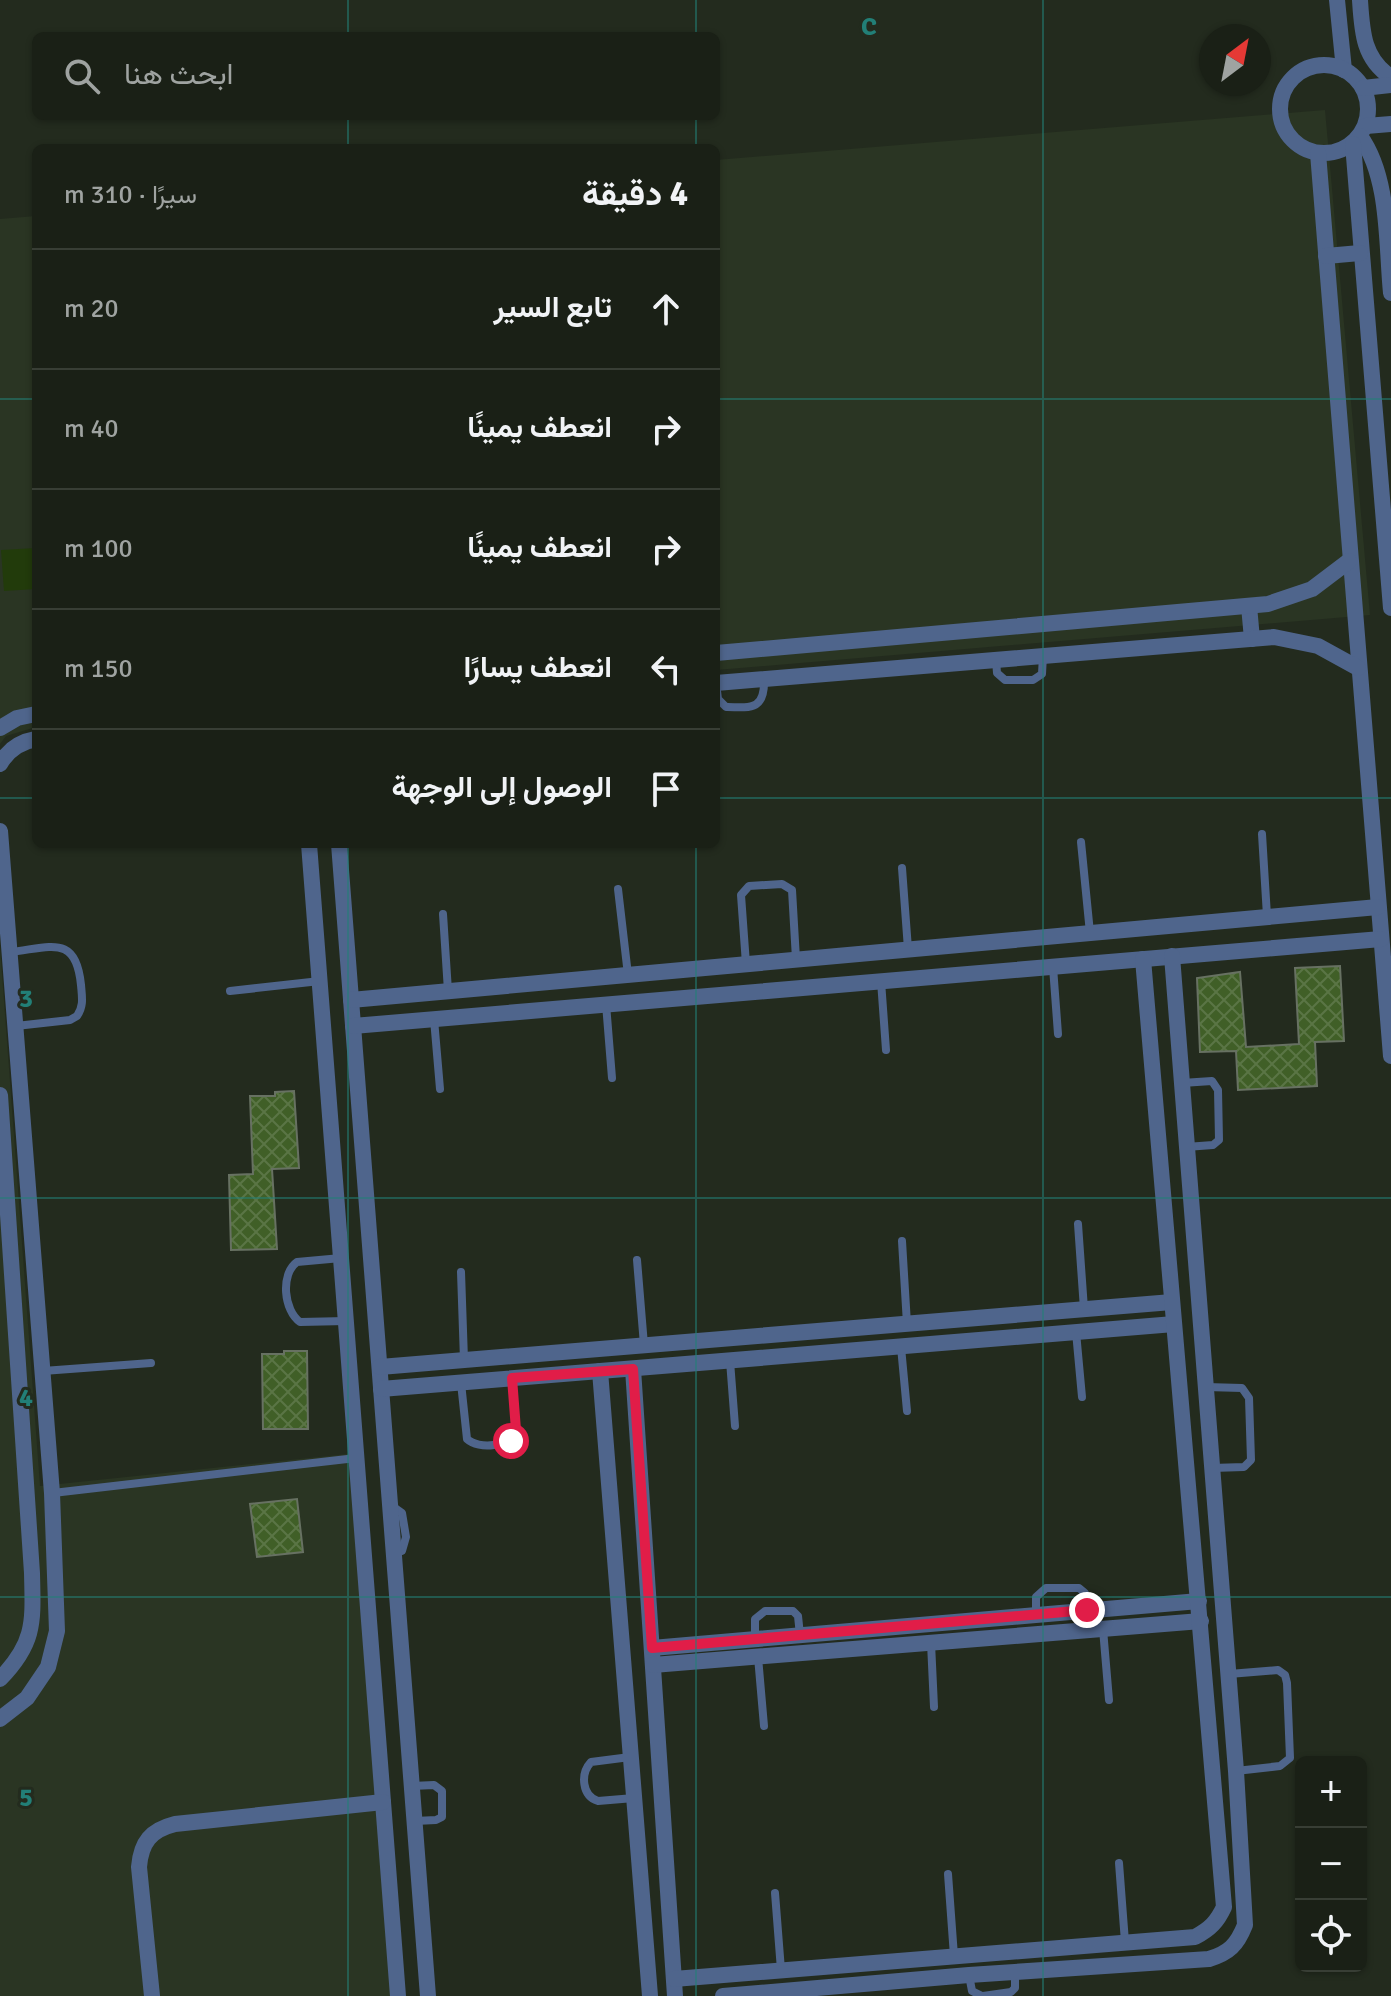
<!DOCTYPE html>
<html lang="ar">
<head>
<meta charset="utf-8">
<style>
	body { margin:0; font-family:Signika,Vazirmatn,sans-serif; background:#23281f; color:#f1f3f6; direction:rtl }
	.controls { position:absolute; right:24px; bottom:24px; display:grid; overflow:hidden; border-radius:12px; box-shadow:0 2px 6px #0004 }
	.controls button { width:72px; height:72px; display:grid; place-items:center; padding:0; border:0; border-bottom:2px solid #383e35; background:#1a2016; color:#f1f3f6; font:40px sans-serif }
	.compass { position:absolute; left:1199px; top:24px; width:72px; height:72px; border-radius:50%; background:#1a2016; box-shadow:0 2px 6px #0004; rotate:32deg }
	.stop { position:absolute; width:24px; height:24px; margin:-18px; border:6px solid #e11d48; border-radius:50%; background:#fff }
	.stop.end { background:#e11d48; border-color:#fff; box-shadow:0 2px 8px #0008 }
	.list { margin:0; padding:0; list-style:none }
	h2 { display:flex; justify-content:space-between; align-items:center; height:104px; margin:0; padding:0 32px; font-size:34px }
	h2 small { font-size:26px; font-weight:400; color:#9fa3a1 }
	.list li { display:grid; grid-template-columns:52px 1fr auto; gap:24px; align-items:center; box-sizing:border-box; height:120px; padding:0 32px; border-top:2px solid #383e35 }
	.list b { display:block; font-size:30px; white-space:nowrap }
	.list em { font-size:26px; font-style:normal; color:#9fa3a1 }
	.icon { flex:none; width:44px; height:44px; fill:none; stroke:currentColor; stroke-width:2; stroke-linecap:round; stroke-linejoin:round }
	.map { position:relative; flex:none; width:1391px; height:1996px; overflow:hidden; direction:ltr }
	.search { position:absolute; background:#1a2016; box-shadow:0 2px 6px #0004; left:32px; top:32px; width:688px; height:88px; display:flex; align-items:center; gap:20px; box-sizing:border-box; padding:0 28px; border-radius:12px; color:#9fa3a1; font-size:30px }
	.panel { position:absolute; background:#1a2016; box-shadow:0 2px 6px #0004; left:32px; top:144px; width:688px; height:704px; border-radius:12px; direction:rtl }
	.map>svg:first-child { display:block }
	.built { fill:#2a3523 }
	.green { fill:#223b0b }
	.building { fill:url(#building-cross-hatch); stroke:#677162; stroke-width:2 }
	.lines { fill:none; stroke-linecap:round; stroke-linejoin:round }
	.lane { stroke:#4f658c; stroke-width:8 }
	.street { stroke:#4f658c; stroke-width:16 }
	.route { stroke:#e11d48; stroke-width:10 }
	.grid { fill:none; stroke:#227f77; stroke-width:2; stroke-opacity:0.55 }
	.grid-label { font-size:26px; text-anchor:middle; font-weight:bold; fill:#227f77; stroke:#232b1e; stroke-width:6; stroke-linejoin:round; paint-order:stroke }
</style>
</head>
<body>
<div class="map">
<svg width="1391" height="1996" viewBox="0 0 1391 1996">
	<defs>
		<pattern id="building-cross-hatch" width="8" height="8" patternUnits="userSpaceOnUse" patternTransform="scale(2)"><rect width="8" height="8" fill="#405f27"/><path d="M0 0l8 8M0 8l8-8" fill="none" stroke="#5a7545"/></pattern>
	</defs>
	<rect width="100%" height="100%" fill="#232b1e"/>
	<!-- built -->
	<g class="built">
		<path d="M1325,110L1370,615L716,670V160Z"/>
		<path d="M36,216V727L6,736L0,744V219Z"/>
		<path d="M0,947L40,1486L357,1453L399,1996H0Z"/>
	</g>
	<!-- green -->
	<path class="green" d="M36,548V589L4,591L1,550Z"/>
	<!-- building -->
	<g class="building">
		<path d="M1340,966L1344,1041L1315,1042L1317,1086L1238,1090L1236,1051L1200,1052L1197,978L1240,972L1246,1047L1299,1044L1295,968Z"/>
		<path d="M294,1091L299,1168L272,1169L277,1249L231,1250L229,1175L253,1174L250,1096H275V1092Z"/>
		<path d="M284,1351H307L308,1429H263L262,1354H284Z"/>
		<path d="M297,1499L303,1552L257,1557L250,1504Z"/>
	</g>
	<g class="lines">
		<!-- lane -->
		<g class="lane">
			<path d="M996,660L997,673L1005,680H1033L1042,674L1043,655"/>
			<path d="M716,683L718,699L726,707C753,708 765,709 764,679"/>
			<path d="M1262,834L1267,916"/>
			<path d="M1081,842L1090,933"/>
			<path d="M902,868L908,949"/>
			<path d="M618,889L628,975"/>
			<path d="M443,914L448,991"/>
			<path d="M9,952C50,948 76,933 81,985C82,997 84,1006 77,1016L70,1020L16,1026"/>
			<path d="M746,964L741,895L749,886L782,884L792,890L796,959"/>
			<path d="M1053,967L1058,1034"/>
			<path d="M881,981L886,1050"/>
			<path d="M230,991L320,981"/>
			<path d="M606,1004L612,1078"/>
			<path d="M434,1019L440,1089"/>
			<path d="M1182,1083L1212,1081L1218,1090L1219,1140L1213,1145L1186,1147"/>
			<path d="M1078,1224L1084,1309"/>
			<path d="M902,1241L907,1324"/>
			<path d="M341,1258L297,1262C280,1274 284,1311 300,1322L346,1321"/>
			<path d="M637,1260L644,1345"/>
			<path d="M461,1272L464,1360"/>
			<path d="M1076,1332L1082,1397"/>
			<path d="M901,1347L907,1411"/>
			<path d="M730,1361L735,1426"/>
			<path d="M43,1371L151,1363"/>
			<path d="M461,1383L467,1439C479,1450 510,1447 516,1430L512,1378"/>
			<path d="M1206,1387L1242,1388L1249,1398L1251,1460L1244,1467L1212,1468"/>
			<path d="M53,1493L356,1458"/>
			<path d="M391,1509L395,1508L402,1513L406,1537L402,1551L395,1553"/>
			<path d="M1036,1615V1597L1046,1588H1079L1085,1593L1087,1610"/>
			<path d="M1103,1629L1109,1700"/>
			<path d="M755,1638V1619L765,1611H793L798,1616L800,1635"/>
			<path d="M931,1643L934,1707"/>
			<path d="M758,1657L764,1726"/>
			<path d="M1229,1674L1278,1670L1285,1675L1287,1683L1290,1758L1280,1766L1236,1771"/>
			<path d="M630,1757L591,1762C580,1774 582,1796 598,1801L634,1798"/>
			<path d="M412,1786L434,1785L442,1791V1817L436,1820L415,1821"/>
			<path d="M1119,1863L1125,1942"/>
			<path d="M948,1874L954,1956"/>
			<path d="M775,1893L781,1970"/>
			<path d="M969,1975L972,1991L982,1996"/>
			<path d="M983,1996L1011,1992L1015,1988V1972"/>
		</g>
		<!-- street -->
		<g class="street">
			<path d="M1337,0L1344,70"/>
			<path d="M1360,0C1362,31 1363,59 1391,77"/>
			<circle cx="1324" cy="109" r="44"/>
			<path d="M1363,88L1391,85"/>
			<path d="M1366,126L1391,124"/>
			<path d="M1360,136C1390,178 1386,243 1391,293"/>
			<path d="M1353,144L1391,608"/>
			<path d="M1318,153L1391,1056"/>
			<path d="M1326,256L1360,253"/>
			<path d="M1249,606L1252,639"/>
			<path d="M716,653L1268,604L1312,589L1349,561"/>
			<path d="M716,683L1274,637L1318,646L1358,668"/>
			<path d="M0,728L17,718L36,714"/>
			<path d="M0,764C8,750 19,742 36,739"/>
			<path d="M0,831L52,1493L57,1631L48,1667L27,1698L0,1719"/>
			<path d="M309,844L398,1996"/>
			<path d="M339,844L428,1996"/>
			<path d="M351,1000L1378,907"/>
			<path d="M353,1026L1381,939"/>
			<path d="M0,1095L32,1573C33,1621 36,1642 0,1679"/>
			<path d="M380,1367L1172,1302"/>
			<path d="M633,1369L675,1996"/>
			<path d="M600,1371L650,1996"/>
			<path d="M381,1389L1174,1324"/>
			<path d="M652,1648L1199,1601"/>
			<path d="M653,1665L1201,1621"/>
			<path d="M674,1979L1195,1937C1210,1929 1217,1922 1224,1907L1143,959"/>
			<path d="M152,1996L139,1867C141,1842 151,1830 175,1824L383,1802"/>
			<path d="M723,1996L969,1975L1209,1959C1229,1953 1237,1945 1245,1925L1236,1771L1172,956"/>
		</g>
	</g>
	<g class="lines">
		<!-- route -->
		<path class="route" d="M511,1441L516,1430L512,1378L633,1369L652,1648L1087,1610"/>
	</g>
	<!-- grid -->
	<path class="grid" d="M348,0V36M696,0V36M1043,0V1996M348,116V148M696,116V148M0,399H36M716,399H1391M0,798H36M716,798H1391M348,844V1996M696,844V1996M0,1198H1391M0,1597H1391"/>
	<g class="grid-label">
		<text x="869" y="35">C</text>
		<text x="26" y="1007">3</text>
		<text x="26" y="1406">4</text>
		<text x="26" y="1806">5</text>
	</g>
</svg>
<div class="controls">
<button>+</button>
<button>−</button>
<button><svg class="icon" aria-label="locate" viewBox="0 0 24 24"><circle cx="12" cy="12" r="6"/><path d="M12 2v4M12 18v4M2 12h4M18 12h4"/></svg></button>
</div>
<svg class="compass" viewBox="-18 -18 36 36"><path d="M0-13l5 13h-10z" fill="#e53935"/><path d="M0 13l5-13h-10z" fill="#9fa3a1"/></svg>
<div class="stop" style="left:511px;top:1441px"></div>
<div class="stop end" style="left:1087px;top:1610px"></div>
<div class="search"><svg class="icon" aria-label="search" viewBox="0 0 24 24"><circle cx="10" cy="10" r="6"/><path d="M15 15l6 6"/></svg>ابحث هنا</div>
<section class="panel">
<h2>4 دقيقة<small>سيرًا · 310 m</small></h2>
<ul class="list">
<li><svg class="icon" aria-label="ahead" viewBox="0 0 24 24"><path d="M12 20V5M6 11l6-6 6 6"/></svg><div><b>تابع السير</b></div><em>20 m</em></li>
<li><svg class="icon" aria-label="right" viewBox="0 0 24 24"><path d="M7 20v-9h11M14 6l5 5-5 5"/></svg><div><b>انعطف يمينًا</b></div><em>40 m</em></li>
<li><svg class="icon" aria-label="right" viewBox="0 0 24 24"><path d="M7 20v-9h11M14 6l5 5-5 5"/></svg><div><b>انعطف يمينًا</b></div><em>100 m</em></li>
<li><svg class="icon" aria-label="left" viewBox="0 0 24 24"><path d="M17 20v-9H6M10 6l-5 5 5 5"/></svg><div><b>انعطف يسارًا</b></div><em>150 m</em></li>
<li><svg class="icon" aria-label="arrive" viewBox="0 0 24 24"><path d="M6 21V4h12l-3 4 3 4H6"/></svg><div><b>الوصول إلى الوجهة</b></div></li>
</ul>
</section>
</div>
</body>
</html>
